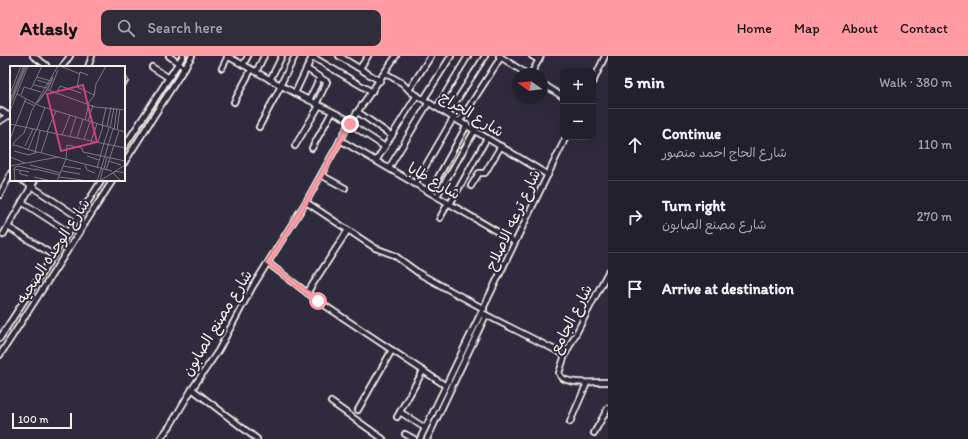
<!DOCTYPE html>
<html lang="en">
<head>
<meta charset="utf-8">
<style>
	body { margin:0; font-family:Itim,"Playpen Sans Arabic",sans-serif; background:#2f2d3a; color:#f1f3f6 }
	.controls { position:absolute; right:12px; top:12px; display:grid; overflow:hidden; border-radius:8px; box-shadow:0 4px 16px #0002 }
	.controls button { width:36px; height:36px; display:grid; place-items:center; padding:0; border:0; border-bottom:1px solid #403e4a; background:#23202e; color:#f1f3f6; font:20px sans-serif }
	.compass { position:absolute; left:512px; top:12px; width:36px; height:36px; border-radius:50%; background:#23202e; box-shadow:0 4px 16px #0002; rotate:284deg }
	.scale { position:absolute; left:12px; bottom:10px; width:60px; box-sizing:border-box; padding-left:4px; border:2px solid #f4f1e8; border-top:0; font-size:11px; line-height:14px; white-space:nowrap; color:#f4f1e8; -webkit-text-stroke:3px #2f2a3d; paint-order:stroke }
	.stop { position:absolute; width:12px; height:12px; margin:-9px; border:3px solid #ff9aa2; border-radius:50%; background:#fff }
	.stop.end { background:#ff9aa2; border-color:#fff; box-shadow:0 1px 4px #0008 }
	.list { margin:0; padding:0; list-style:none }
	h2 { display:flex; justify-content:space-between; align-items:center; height:52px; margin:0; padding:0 16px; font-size:17px }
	h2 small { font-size:13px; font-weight:400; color:#a3a3aa }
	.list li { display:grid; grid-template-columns:26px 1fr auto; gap:12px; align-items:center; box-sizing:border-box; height:72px; padding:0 16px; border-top:1px solid #403e4a }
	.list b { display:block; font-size:15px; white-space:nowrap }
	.list p { margin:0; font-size:13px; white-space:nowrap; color:#a3a3aa }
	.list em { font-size:13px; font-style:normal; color:#a3a3aa }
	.icon { flex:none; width:22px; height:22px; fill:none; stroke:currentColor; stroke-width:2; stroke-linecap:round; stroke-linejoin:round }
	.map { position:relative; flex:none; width:608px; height:383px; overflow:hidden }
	header { display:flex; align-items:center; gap:24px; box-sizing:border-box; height:56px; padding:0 20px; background:#ff9aa2; color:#111 }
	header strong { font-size:19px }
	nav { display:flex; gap:22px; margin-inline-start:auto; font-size:14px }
	.search { width:280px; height:36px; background:#2f2d3a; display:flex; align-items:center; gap:10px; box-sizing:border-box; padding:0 14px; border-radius:8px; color:#a3a3aa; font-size:15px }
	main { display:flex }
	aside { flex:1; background:#23202e }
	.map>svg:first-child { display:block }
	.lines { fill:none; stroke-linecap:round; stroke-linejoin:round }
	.minor-casing { stroke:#f4f1e8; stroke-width:8 }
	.minor { stroke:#2f2a3d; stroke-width:4.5 }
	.route { stroke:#ff9aa2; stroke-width:5 }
	.labels { text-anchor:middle; stroke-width:4; stroke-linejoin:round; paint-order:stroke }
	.street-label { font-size:15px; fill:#f4f1e8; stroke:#2f2a3d }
	.inset-river { fill:none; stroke:#6a6670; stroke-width:2 }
	.inset-road { fill:none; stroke:#7e7a81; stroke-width:1 }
	.view { fill:#cc4377; fill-opacity:0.15; stroke:#cc4377; stroke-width:2 }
	.inset-edge { fill:none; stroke:#f4f1e8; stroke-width:2 }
</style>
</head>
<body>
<header>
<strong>Atlasly</strong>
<div class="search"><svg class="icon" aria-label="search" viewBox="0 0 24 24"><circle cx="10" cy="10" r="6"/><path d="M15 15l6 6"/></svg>Search here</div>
<nav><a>Home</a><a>Map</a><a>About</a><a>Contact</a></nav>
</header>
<main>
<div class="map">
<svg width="608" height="383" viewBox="0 0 608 383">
	<rect width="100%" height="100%" fill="#2f2a3d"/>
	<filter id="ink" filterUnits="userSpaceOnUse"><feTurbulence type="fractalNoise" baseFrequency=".025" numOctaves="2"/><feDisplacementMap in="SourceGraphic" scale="8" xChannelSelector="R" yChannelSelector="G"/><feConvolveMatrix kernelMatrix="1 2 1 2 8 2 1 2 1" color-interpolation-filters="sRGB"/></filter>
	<g filter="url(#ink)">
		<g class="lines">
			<defs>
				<g id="minor">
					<path d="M33,0L46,9"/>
					<path d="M169,0L185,12"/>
					<path d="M227,0L295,37L351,65"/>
					<path d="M311,0L372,36"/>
					<path d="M339,0L380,25"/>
					<path d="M499,0L527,18"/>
					<path d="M532,0L539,4"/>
					<path d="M243,9L248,0"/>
					<path d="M62,11L70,0"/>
					<path d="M88,11L92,0"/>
					<path d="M152,11L169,22"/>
					<path d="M222,12L228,0"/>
					<path d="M360,12L368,0"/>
					<path d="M307,13L327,26L316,48"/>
					<path d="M256,16L264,0"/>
					<path d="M385,17L402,27L411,36L548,119"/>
					<path d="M531,18L541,0"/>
					<path d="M270,24L282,0"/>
					<path d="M124,26L125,25"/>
					<path d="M593,26L605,0"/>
					<path d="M542,27L563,41"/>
					<path d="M280,30L295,0"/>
					<path d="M409,34L431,0"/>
					<path d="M295,37L312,1"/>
					<path d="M424,43L451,0"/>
					<path d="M309,44L320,21"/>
					<path d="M234,46L251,14"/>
					<path d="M437,51L468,0"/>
					<path d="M1,55L9,60"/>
					<path d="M358,56L392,80"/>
					<path d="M448,58L485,0"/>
					<path d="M0,65L11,58"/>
					<path d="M460,65L501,1"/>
					<path d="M350,68L385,91"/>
					<path d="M259,71L281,30"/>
					<path d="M340,84L515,186"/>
					<path d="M295,90L319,50"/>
					<path d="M124,91L183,0"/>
					<path d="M312,92L332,56"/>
					<path d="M376,105L417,39"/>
					<path d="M124,107L192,0"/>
					<path d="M389,112L429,46"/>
					<path d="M321,119L345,132"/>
					<path d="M22,124L78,161"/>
					<path d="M415,128L454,61"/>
					<path d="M471,130L479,117H485L501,90"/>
					<path d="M430,136L467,69"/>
					<path d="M0,139L11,117"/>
					<path d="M437,140L475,74"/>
					<path d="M22,146L68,176"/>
					<path d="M306,146L375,192L394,199L420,218L484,253"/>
					<path d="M450,148L487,82"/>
					<path d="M440,162L448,147"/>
					<path d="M8,171L53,199"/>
					<path d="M3,179L35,124"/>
					<path d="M268,207L318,245L446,330"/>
					<path d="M608,216L565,299L559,317C563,331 597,325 608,326"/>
					<path d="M307,237L348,174"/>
					<path d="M484,258L565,299"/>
					<path d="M0,282L102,124"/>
					<path d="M0,299L113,124"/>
					<path d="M192,333L257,383"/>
					<path d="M331,346L383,383"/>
					<path d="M358,354L392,294"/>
					<path d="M400,356L425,372"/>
					<path d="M397,361L423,315"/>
					<path d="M570,366L587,327"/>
					<path d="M594,377L608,352"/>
					<path d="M405,378L414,383"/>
					<path d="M160,383L170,370L192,333L218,295L253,230L306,146L351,65L396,0"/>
					<path d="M420,383L566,81"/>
					<path d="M427,383L486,259"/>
				</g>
			</defs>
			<!-- minor casing -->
			<use href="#minor" class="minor-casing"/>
			<!-- minor -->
			<use href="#minor" class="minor"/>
		</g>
	</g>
	<g class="lines" filter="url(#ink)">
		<!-- route -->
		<path class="route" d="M318,245L268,207L306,146L350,68"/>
	</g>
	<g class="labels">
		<!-- street labels -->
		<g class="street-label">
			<text transform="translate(472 58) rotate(32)" y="5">شارع الجراج</text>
			<text transform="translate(434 125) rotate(30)" y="5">شارع طابا</text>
			<text transform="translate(513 164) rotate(-65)" y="5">شارع ترعه الاصلاح</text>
			<text transform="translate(53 195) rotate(-57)" y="5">شارع الوحده الصحيه</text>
			<text transform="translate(571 263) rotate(-63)" y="5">شارع الجامع</text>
			<text transform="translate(217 267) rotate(-59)" y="5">شارع مصنع الصابون</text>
		</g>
	</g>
	<!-- overview -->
	<g transform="translate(10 10)">
		<rect width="115" height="115" fill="#2f2a3d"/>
		<path d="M13,0H17L0,41V32Z" fill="#6a6670"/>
		<path class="inset-river" d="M27,37L37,24L43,11"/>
		<path class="inset-road" d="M50,0L70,8M27,11L41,15M27,14L40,18M24,19L37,22M67,21L70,6L78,9M67,21L84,29M21,23L32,0M38,24L85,41L115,44M40,24L48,4M47,26L50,20L71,27M0,28L11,0M7,28L30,40L115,66M11,29L14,21L31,26M14,35L25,40M78,37L84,30L86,18L96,0M0,45L18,0M75,54L79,37M78,55L83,39M0,58L115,82M92,60L96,41M97,61L101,41M100,62L104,42M27,63L35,41M104,64L107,42M107,64L110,43M37,66L46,45M52,69L60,49M60,70L66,51M67,72L73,53M0,73L16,32M74,73L80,56M81,75L87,58M88,76L93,60M94,77L99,62M4,79L27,86M3,80L4,76L14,67L22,44L48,0M15,80L23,63M104,80L109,65M18,84L26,64M4,85L19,89L28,86L102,105M25,87L30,65M31,87L38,66M77,90L89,94M0,91L15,97M56,93L57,79L72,82L73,86L115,95M99,95L111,99M20,99L51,107M75,99L77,104L85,107M0,100L48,91M53,100L71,103M4,102L8,100L26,104M4,102L5,115M87,102L94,77M4,103L19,106M25,103L50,109M91,103L103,63M94,103L97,91M10,104V108L18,110M96,104L104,79M52,105L70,108M104,107L105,105L115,107M101,108L103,107L111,115M24,111L42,115M49,111L72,114M47,115L56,93M87,115L91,103M90,115L115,99M90,115L93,103"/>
		<path class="view" d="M73,19L87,76L51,85L37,28Z"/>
		<rect width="115" height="115" class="inset-edge"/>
	</g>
</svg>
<div class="controls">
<button>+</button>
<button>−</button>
</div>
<svg class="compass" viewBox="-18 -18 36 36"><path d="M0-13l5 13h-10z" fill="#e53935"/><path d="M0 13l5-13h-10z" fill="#a3a3aa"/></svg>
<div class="scale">100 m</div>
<div class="stop" style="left:318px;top:245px"></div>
<div class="stop end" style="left:350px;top:68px"></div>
</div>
<aside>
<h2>5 min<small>Walk · 380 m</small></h2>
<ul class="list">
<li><svg class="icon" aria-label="ahead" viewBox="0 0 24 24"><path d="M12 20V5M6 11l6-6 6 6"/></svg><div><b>Continue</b><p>شارع الحاج احمد منصور</p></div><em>110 m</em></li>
<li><svg class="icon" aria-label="right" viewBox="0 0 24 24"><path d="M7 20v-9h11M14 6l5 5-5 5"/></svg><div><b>Turn right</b><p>شارع مصنع الصابون</p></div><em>270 m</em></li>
<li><svg class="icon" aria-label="arrive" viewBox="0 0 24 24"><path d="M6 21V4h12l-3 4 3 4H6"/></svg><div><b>Arrive at destination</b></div></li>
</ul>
</aside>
</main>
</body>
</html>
